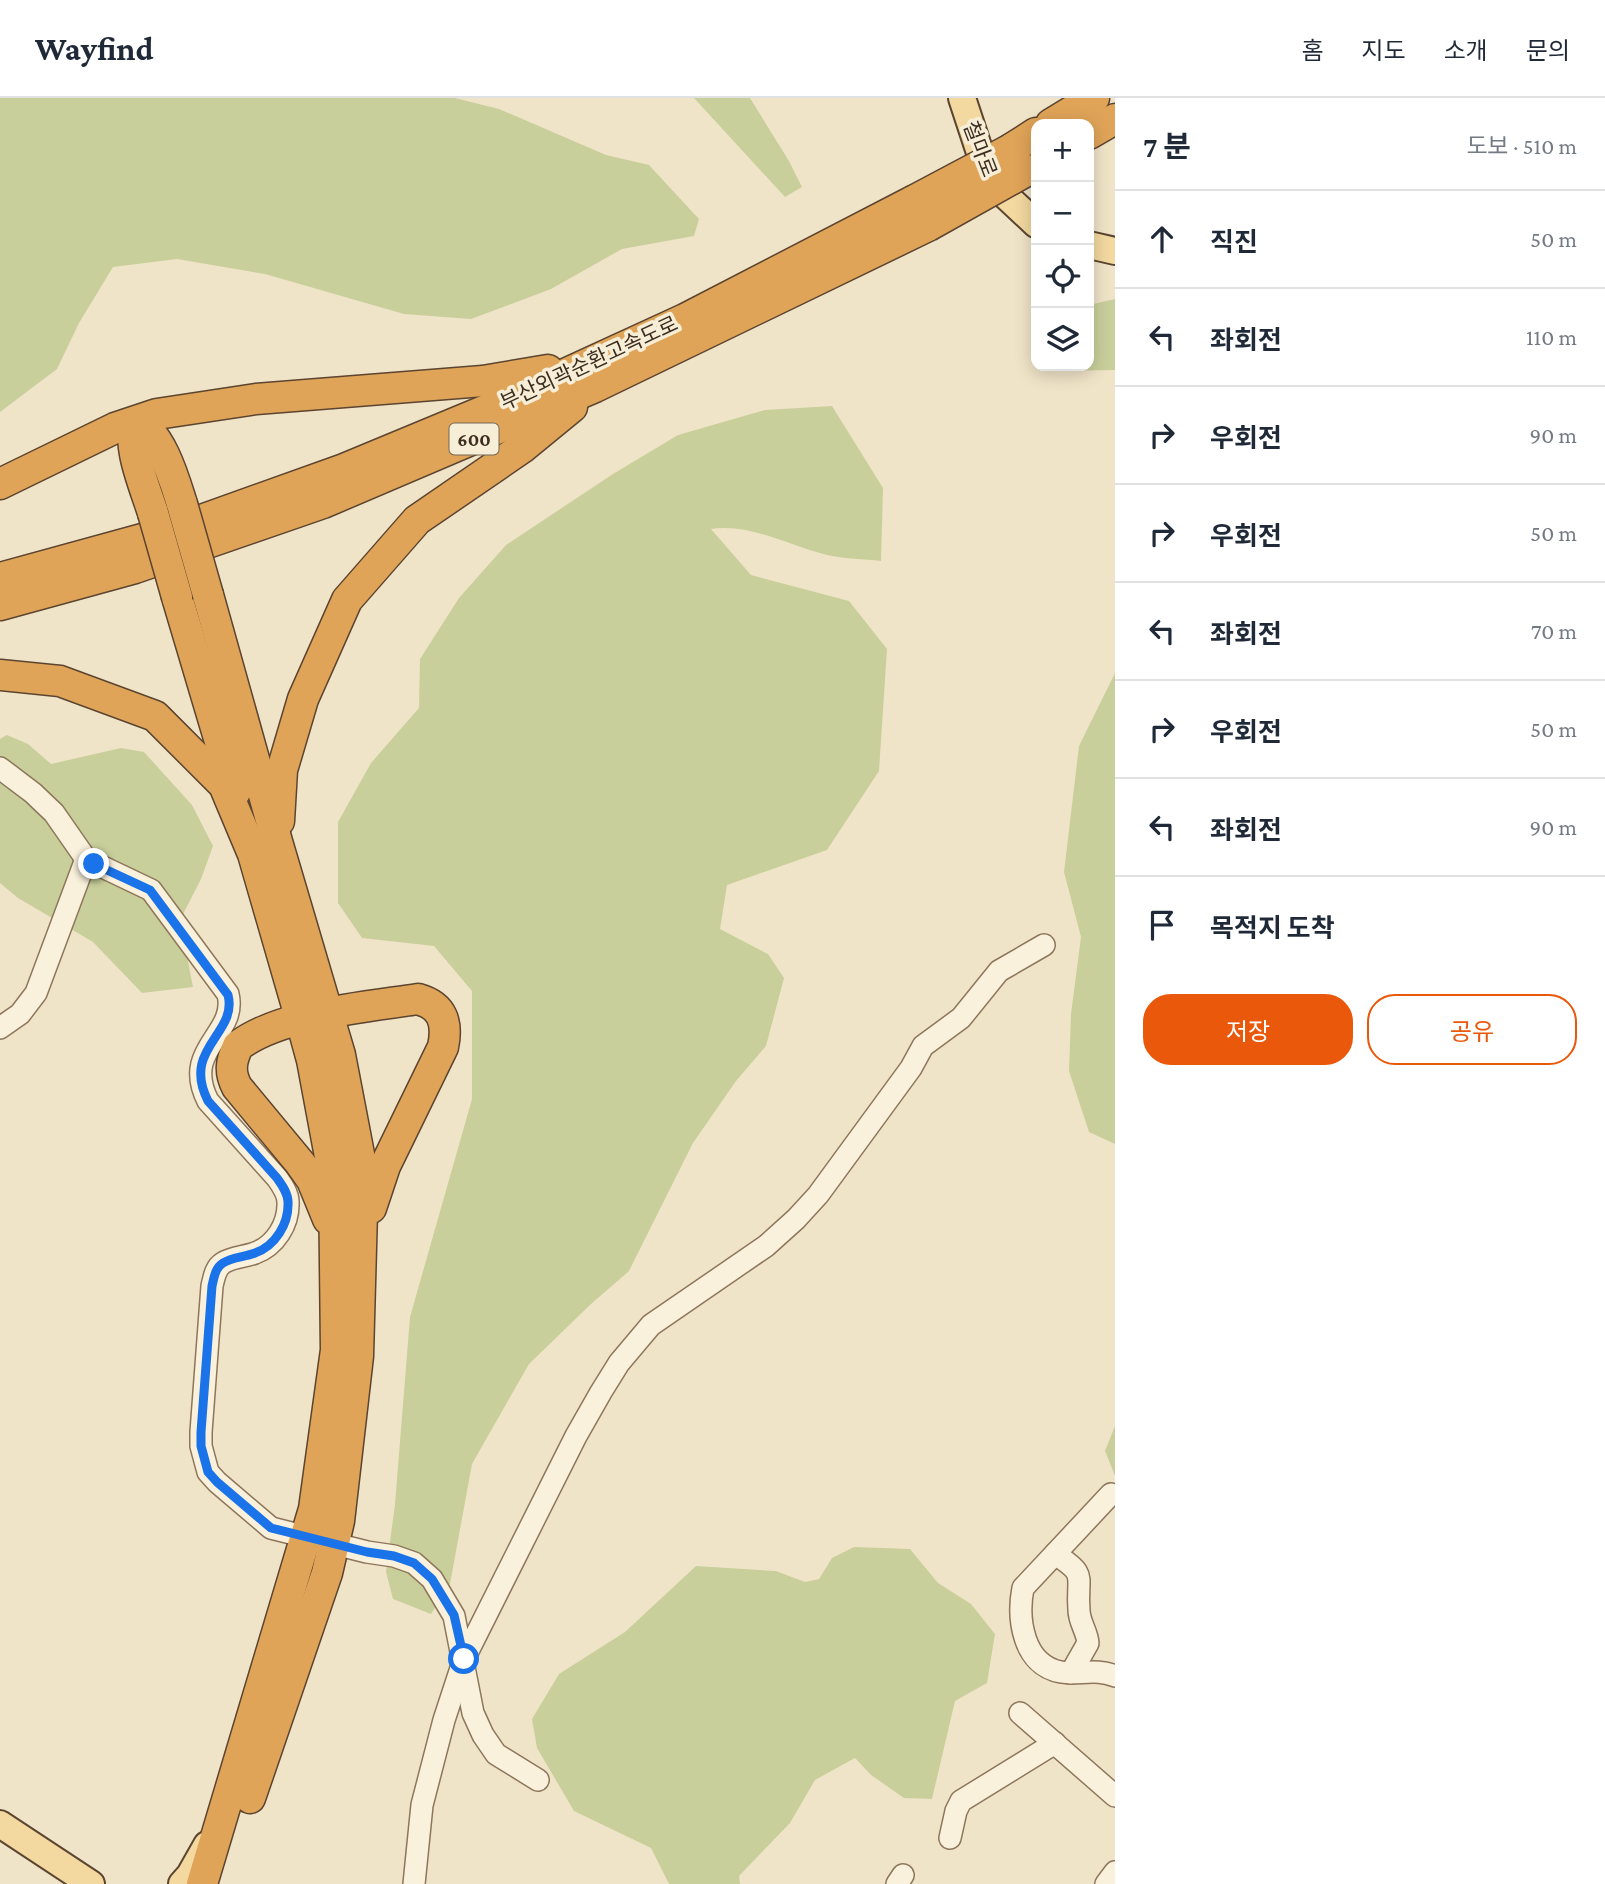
<!DOCTYPE html>
<html lang="ko">
<head>
<meta charset="utf-8">
<style>
	body { margin:0; font-family:"Crimson Pro","Noto Sans KR",serif; background:#f6f6f7; color:#1f2937 }
	.controls { position:absolute; right:21px; top:21px; display:grid; overflow:hidden; border-radius:14px; box-shadow:0 4px 18px #0003 }
	.controls button { width:63px; height:63px; display:grid; place-items:center; padding:0; border:0; border-bottom:2px solid #e0e1e3; background:#fff; color:#1f2937; font:35px sans-serif }
	.stop { position:absolute; width:21px; height:21px; margin:-16px; border:5px solid #1a73e8; border-radius:50%; background:#fff }
	.stop.end { background:#1a73e8; border-color:#fff; box-shadow:0 2px 7px #0008 }
	.list { margin:0; padding:0; list-style:none }
	h2 { display:flex; justify-content:space-between; align-items:center; height:91px; margin:0; padding:0 28px; font-size:30px }
	h2 small { font-size:23px; font-weight:400; color:#747a83 }
	.list li { display:grid; grid-template-columns:46px 1fr auto; gap:21px; align-items:center; box-sizing:border-box; height:98px; padding:0 28px; border-top:2px solid #e0e1e3 }
	.list b { display:block; font-size:26px; white-space:nowrap }
	.list em { font-size:23px; font-style:normal; color:#747a83 }
	.actions { display:flex; gap:14px; padding:21px 28px }
	.actions a { flex:1; padding:16px 0; border:2px solid #ea580c; border-radius:28px; text-align:center; font-size:24px; color:#ea580c }
	.actions .main { background:#ea580c; color:#fff }
	.icon { flex:none; width:38px; height:38px; fill:none; stroke:currentColor; stroke-width:2; stroke-linecap:round; stroke-linejoin:round }
	.map { position:relative; flex:none; width:1115px; height:1786px; overflow:hidden }
	header { display:flex; align-items:center; gap:42px; box-sizing:border-box; height:98px; padding:0 35px; background:#fff; border-bottom:2px solid #e0e1e3 }
	header strong { font-size:33px }
	nav { display:flex; gap:38px; margin-inline-start:auto; font-size:24px }
	main { display:flex }
	aside { flex:1; background:#fff }
	.map>svg:first-child { display:block }
	.green { fill:#c9cf9b }
	.lines { fill:none; stroke-linecap:round; stroke-linejoin:round }
	.minor-casing { stroke:#8d765c; stroke-width:24 }
	.major-casing { stroke:#5b4430; stroke-width:30 }
	.highway-casing { stroke:#5b4430; stroke-width:33 }
	.minor { stroke:#faf1dc; stroke-width:21 }
	.major { stroke:#f3d9a0; stroke-width:26 }
	.highway { stroke:#e0a458; stroke-width:30 }
	.highway-bridge-casing { stroke:#5b4430; stroke-width:33; stroke-linecap:butt }
	.highway-bridge { stroke:#e0a458; stroke-width:30 }
	.route { stroke:#1a73e8; stroke-width:9 }
	.labels { text-anchor:middle; stroke-width:7; stroke-linejoin:round; paint-order:stroke }
	.shield { fill:#f7eed8; stroke:#756857; stroke-width:2 }
	.shield-label { font-size:19px; font-weight:bold; fill:#3d2e20 }
	.street-label { font-size:21px; fill:#3d2e20; stroke:#f7eed8 }
</style>
</head>
<body>
<header>
<strong>Wayfind</strong>
<nav><a>홈</a><a>지도</a><a>소개</a><a>문의</a></nav>
</header>
<main>
<div class="map">
<svg width="1115" height="1786" viewBox="0 0 1115 1786">
	<rect width="100%" height="100%" fill="#f0e4c8"/>
	<!-- green -->
	<g class="green">
		<path d="M0,0H455L499,11L606,57L649,67L699,121L694,138L622,151L551,191L471,221L404,216L265,176L177,161L113,169L79,225L57,271L0,314Z"/>
		<path d="M694,0H750L789,63L802,89L785,99Z"/>
		<path d="M1115,201V272L1056,273L1050,268H1089V207Z"/>
		<path d="M832,308L883,390L881,463C864,461 844,461 827,457C790,448 750,425 711,431L751,477L849,503L887,551L879,673L827,752L727,787L720,831L768,856L784,880L766,948L736,983L693,1045L629,1173L591,1206L529,1266L472,1366L450,1486L431,1516L393,1501L386,1474L395,1406L410,1219L472,1001V893L434,848L362,840L338,805V724L371,665L419,610L420,561L459,500L506,447L613,376L678,337L765,312Z"/>
		<path d="M1115,575V1046L1089,1034L1069,973L1071,916L1081,839L1064,774L1079,648Z"/>
		<path d="M7,637L28,646L51,666L121,650L144,654L192,707L213,748L201,781L180,822L193,889L142,895L93,844L18,800L0,785V641Z"/>
		<path d="M1115,1328V1378L1105,1353Z"/>
		<path d="M854,1449L910,1451L938,1485L971,1506L995,1536L987,1585L955,1603L932,1701L904,1700L871,1677L855,1660L815,1682L790,1725L739,1778L740,1786H669L651,1750L574,1713L537,1650L532,1621L559,1576L625,1534L696,1468L776,1473L805,1484L819,1481L832,1460Z"/>
	</g>
	<g class="lines">
		<defs>
			<g id="minor">
				<path d="M0,670L33,695L54,715L86,761L151,792L228,896C238,937 181,950 208,1003L277,1080C282,1087 288,1095 288,1104C289,1126 275,1148 255,1155C245,1159 232,1159 223,1165C215,1170 214,1180 212,1188L201,1334V1348L208,1374L217,1384L271,1430L367,1454L394,1458L414,1465L432,1481L454,1518L473,1615L483,1637L496,1656L538,1682"/>
				<path d="M0,930L20,916L36,895L86,761"/>
				<path d="M1111,1396L1023,1490C1017,1521 1023,1567 1061,1574C1079,1577 1097,1570 1115,1578"/>
				<path d="M1055,1456C1089,1478 1076,1477 1079,1512C1079,1524 1087,1533 1088,1545L1071,1575"/>
				<path d="M1020,1615L1115,1698"/>
				<path d="M950,1740L956,1713L961,1703L1055,1645"/>
				<path d="M414,1786L422,1707L444,1622L464,1561L576,1338L601,1294L619,1265L651,1227L766,1148L796,1121L818,1097L911,970L923,948L961,920L999,873L1044,847"/>
				<path d="M897,1786L903,1777"/>
				<path d="M1106,1786L1115,1774"/>
			</g>
			<g id="major">
				<path d="M962,0L989,82L1036,126"/>
				<path d="M1089,147L1115,153"/>
				<path d="M0,1726L91,1786"/>
				<path d="M182,1786L190,1777L207,1747"/>
			</g>
			<g id="highway">
				<path d="M1051,26L1094,0"/>
				<path d="M1089,36L1115,21"/>
				<path d="M1011,51L1036,35"/>
				<path d="M136,324C161,333 175,384 182,406"/>
				<path d="M136,324C126,347 146,392 153,415"/>
				<path d="M0,386L115,330L157,316L256,301L483,283L548,272"/>
				<path d="M0,480L168,434L344,371L491,310L685,221L913,103"/>
				<path d="M208,497L278,747L340,957L363,1077L358,1258L339,1423L327,1475L250,1700"/>
				<path d="M177,499L235,694"/>
				<path d="M0,507L135,470L323,405L595,289L928,128"/>
				<path d="M0,577L60,583L155,618L224,687L253,756L301,922L312,962L334,1080L336,1252L314,1411L202,1786"/>
				<path d="M279,723L282,672L303,601L347,502L417,422L522,350L572,309"/>
				<path d="M328,1121L312,1082L300,1065L237,989C229,974 231,963 238,948C280,916 365,909 418,901C443,908 448,925 443,949L385,1068L371,1110"/>
			</g>
		</defs>
		<!-- minor casing -->
		<use href="#minor" class="minor-casing"/>
		<!-- major casing -->
		<use href="#major" class="major-casing"/>
		<!-- highway casing -->
		<use href="#highway" class="highway-casing"/>
		<!-- minor -->
		<use href="#minor" class="minor"/>
		<!-- major -->
		<use href="#major" class="major"/>
		<!-- highway -->
		<use href="#highway" class="highway"/>
		<defs>
			<g id="highway-bridge">
				<path d="M913,103L1011,51"/>
				<path d="M928,128L1028,72"/>
				<path d="M182,406L208,497"/>
				<path d="M153,415L177,499"/>
			</g>
		</defs>
		<!-- highway-bridge casing -->
		<use href="#highway-bridge" class="highway-bridge-casing"/>
		<!-- highway-bridge -->
		<use href="#highway-bridge" class="highway-bridge"/>
	</g>
	<g class="lines">
		<!-- route -->
		<path class="route" d="M94,766L150,792L228,897C238,936 181,950 208,1003L277,1080C282,1087 288,1095 288,1104C289,1126 275,1148 255,1155C245,1159 232,1159 223,1165C215,1170 214,1180 212,1188L201,1334V1348L208,1374L217,1384L271,1430L367,1454L394,1458L414,1465L432,1481L454,1517L464,1561"/>
	</g>
	<g class="labels">
		<!-- shield labels -->
		<rect class="shield" x="449.5" y="325.5" width="49" height="31" rx="5"/>
		<g class="shield-label">
			<text x="474" y="348">600</text>
		</g>
		<!-- street labels -->
		<g class="street-label">
			<text transform="translate(980 51) rotate(69)" y="7">철마로</text>
			<text transform="translate(589 265) rotate(-25)" y="7">부산외곽순환고속도로</text>
		</g>
	</g>
</svg>
<div class="controls">
<button>+</button>
<button>−</button>
<button><svg class="icon" aria-label="locate" viewBox="0 0 24 24"><circle cx="12" cy="12" r="6"/><path d="M12 2v4M12 18v4M2 12h4M18 12h4"/></svg></button>
<button><svg class="icon" aria-label="layers" viewBox="0 0 24 24"><path d="M12 4l9 5-9 5-9-5zM3 14l9 5 9-5"/></svg></button>
</div>
<div class="stop" style="left:464px;top:1561px"></div>
<div class="stop end" style="left:94px;top:766px"></div>
</div>
<aside>
<h2>7 분<small>도보 · 510 m</small></h2>
<ul class="list">
<li><svg class="icon" aria-label="ahead" viewBox="0 0 24 24"><path d="M12 20V5M6 11l6-6 6 6"/></svg><div><b>직진</b></div><em>50 m</em></li>
<li><svg class="icon" aria-label="left" viewBox="0 0 24 24"><path d="M17 20v-9H6M10 6l-5 5 5 5"/></svg><div><b>좌회전</b></div><em>110 m</em></li>
<li><svg class="icon" aria-label="right" viewBox="0 0 24 24"><path d="M7 20v-9h11M14 6l5 5-5 5"/></svg><div><b>우회전</b></div><em>90 m</em></li>
<li><svg class="icon" aria-label="right" viewBox="0 0 24 24"><path d="M7 20v-9h11M14 6l5 5-5 5"/></svg><div><b>우회전</b></div><em>50 m</em></li>
<li><svg class="icon" aria-label="left" viewBox="0 0 24 24"><path d="M17 20v-9H6M10 6l-5 5 5 5"/></svg><div><b>좌회전</b></div><em>70 m</em></li>
<li><svg class="icon" aria-label="right" viewBox="0 0 24 24"><path d="M7 20v-9h11M14 6l5 5-5 5"/></svg><div><b>우회전</b></div><em>50 m</em></li>
<li><svg class="icon" aria-label="left" viewBox="0 0 24 24"><path d="M17 20v-9H6M10 6l-5 5 5 5"/></svg><div><b>좌회전</b></div><em>90 m</em></li>
<li><svg class="icon" aria-label="arrive" viewBox="0 0 24 24"><path d="M6 21V4h12l-3 4 3 4H6"/></svg><div><b>목적지 도착</b></div></li>
</ul>
<div class="actions"><a class="main">저장</a><a>공유</a></div>
</aside>
</main>
</body>
</html>
